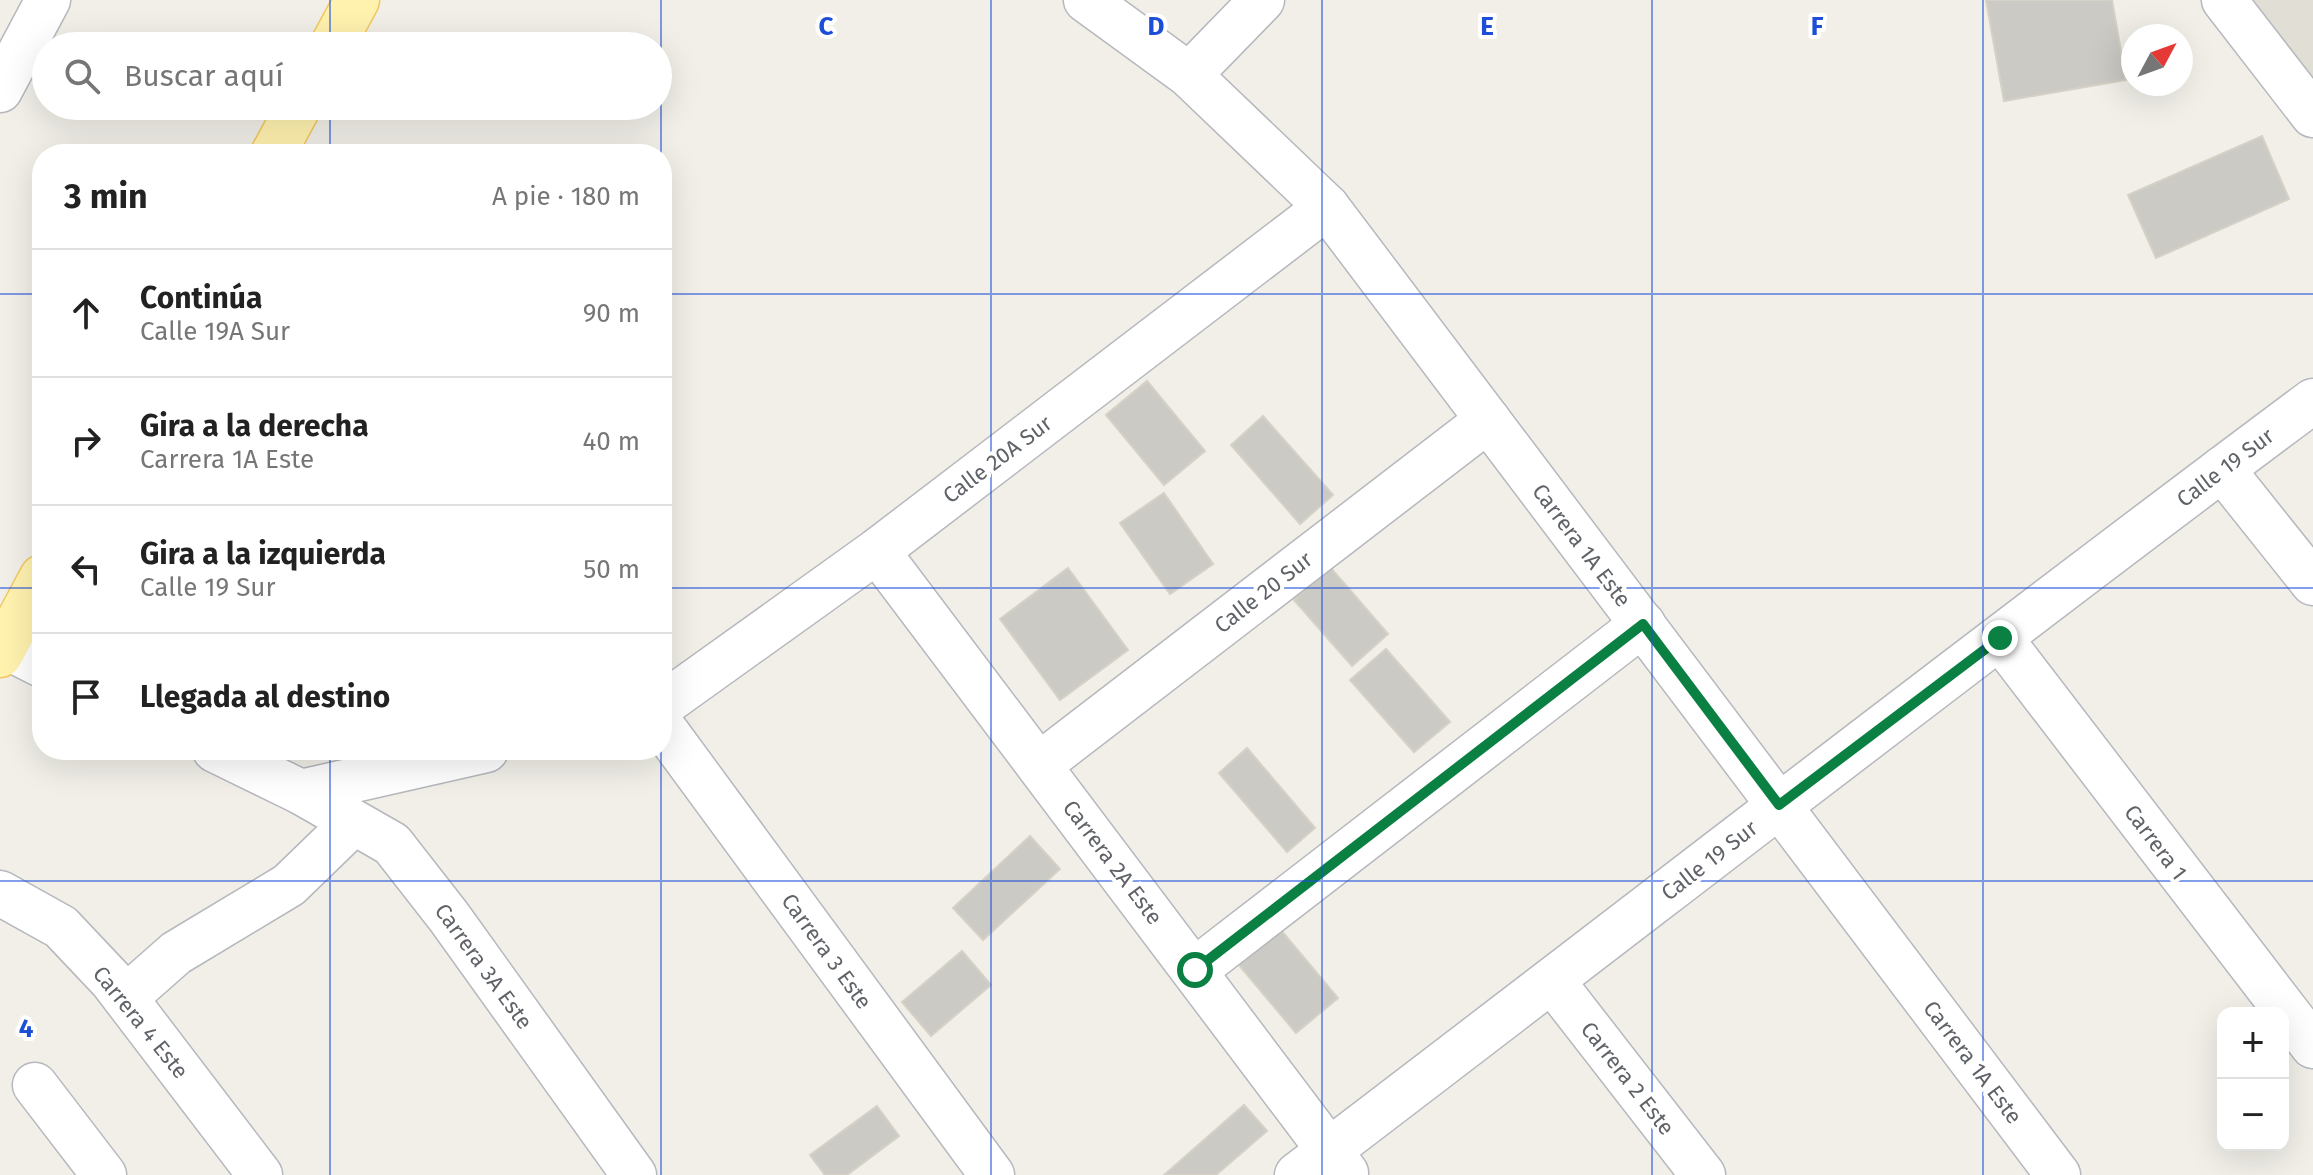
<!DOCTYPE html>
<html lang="es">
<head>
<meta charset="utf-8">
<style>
	body { margin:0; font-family:"Fira Sans",sans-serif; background:#f2f2f2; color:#222 }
	.controls { position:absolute; right:24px; bottom:24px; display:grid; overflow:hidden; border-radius:16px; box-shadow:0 8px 32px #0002 }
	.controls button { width:72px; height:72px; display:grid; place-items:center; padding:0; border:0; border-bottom:2px solid #e0e0e0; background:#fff; color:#222; font:40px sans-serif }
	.compass { position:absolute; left:2121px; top:24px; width:72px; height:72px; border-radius:50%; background:#fff; box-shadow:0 8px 32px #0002; rotate:49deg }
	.stop { position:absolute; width:24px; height:24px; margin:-18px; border:6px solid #0b8043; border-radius:50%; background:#fff }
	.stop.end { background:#0b8043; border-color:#fff; box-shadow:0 2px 8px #0008 }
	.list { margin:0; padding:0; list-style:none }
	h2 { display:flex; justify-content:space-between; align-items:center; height:104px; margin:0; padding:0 32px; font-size:34px }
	h2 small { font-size:26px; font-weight:400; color:#767676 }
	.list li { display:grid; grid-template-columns:52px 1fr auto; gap:24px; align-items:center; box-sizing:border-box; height:128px; padding:0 32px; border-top:2px solid #e0e0e0 }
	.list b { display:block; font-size:30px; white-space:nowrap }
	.list p { margin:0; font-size:26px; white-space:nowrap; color:#767676 }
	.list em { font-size:26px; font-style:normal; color:#767676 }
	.icon { flex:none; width:44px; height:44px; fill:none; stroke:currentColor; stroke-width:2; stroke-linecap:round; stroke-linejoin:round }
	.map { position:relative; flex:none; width:2313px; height:1175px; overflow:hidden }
	.search { position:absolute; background:#fff; box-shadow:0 8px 32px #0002; left:32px; top:32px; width:640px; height:88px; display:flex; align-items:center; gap:20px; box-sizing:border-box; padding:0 28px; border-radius:44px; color:#767676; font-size:30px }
	.panel { position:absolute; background:#fff; box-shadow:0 8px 32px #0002; left:32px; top:144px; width:640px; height:616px; border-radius:32px }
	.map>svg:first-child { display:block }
	.education { fill:#e1ded6 }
	.building { fill:#cccac5; stroke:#d6d1c6; stroke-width:2 }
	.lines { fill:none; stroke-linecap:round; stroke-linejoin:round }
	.minor-casing { stroke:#b5b8bc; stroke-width:47 }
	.major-casing { stroke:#f2c960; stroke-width:47 }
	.minor { stroke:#fff; stroke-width:44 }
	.major { stroke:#fff2af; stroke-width:44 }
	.route { stroke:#0b8043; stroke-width:10 }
	.grid { fill:none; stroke:#1d4ed8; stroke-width:2; stroke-opacity:0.55 }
	.labels { text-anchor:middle; stroke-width:8; stroke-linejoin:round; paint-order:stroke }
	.street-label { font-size:22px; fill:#5f6368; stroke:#fff }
	.grid-label { font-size:26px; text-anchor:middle; font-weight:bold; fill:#1d4ed8; stroke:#fff; stroke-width:8; stroke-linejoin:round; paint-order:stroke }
</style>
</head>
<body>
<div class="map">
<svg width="2313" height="1175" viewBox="0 0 2313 1175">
	<rect width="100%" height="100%" fill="#f1efe8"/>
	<!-- education -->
	<path class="education" d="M2249,0H2313V86Z"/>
	<!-- building -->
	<g class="building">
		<path d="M1986,0H2112L2126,80L2004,101Z"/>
		<path d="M2262,136L2289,199L2156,258L2128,195Z"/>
		<path d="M1147,381L1205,451L1164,485L1106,415Z"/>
		<path d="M1263,416L1333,495L1300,524L1231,445Z"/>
		<path d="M1164,493L1213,564L1170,594L1120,523Z"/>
		<path d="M1330,567L1388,634L1352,666L1294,600Z"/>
		<path d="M1068,568L1128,650L1060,700L1000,619Z"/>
		<path d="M1386,649L1450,722L1414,752L1350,680Z"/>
		<path d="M1247,748L1315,828L1287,852L1219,773Z"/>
		<path d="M1030,836L1060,869L983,940L953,908Z"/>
		<path d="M1280,929L1338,998L1296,1033L1238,964Z"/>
		<path d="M962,951L991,985L931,1036L902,1002Z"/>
		<path d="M1244,1105L1267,1131L1216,1175H1164Z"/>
		<path d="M877,1106L899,1136L847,1175H825L810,1155Z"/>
	</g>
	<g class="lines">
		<defs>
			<g id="minor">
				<path d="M1086,0L1189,75L1327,207L2058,1175"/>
				<path d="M2224,0L2313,115"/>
				<path d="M1189,75L1262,0"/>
				<path d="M0,90L48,0"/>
				<path d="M2222,469L2313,583"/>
				<path d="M877,551L1346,1173"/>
				<path d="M2000,638L2313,1046"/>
				<path d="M0,644L42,665"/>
				<path d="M662,705L877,551L1327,207"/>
				<path d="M662,726L992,1175"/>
				<path d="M215,750L301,792L392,844L449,917L634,1175"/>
				<path d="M1039,765L1488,420"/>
				<path d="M301,792L486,750"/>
				<path d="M0,893L61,927L112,981L260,1175"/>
				<path d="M1195,970L1643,624"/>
				<path d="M1553,982L1703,1175"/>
				<path d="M125,998L176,953L289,885L353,823"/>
				<path d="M35,1085L104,1175"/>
				<path d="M1297,1175C1636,917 1972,655 2313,401"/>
			</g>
			<g id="major">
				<path d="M332,46L357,0"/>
				<path d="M273,154L299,106"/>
				<path d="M0,655L42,577"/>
			</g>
		</defs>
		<!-- minor casing -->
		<use href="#minor" class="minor-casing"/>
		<!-- major casing -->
		<use href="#major" class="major-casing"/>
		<!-- minor -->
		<use href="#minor" class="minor"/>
		<!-- major -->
		<use href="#major" class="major"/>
	</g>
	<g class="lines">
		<!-- route -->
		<path class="route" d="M1195,970L1643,624L1779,805L2000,638"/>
	</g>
	<!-- grid -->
	<path class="grid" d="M330,0V46M661,0V154M991,0V1175M1322,0V1175M1652,0V1175M1983,0V1175M330,106V154M0,294H42M662,294H2313M0,588H42M662,588H2313M330,750V1175M661,750V1175M0,881H2313"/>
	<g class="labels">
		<!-- street labels -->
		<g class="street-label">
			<text transform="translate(997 459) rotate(-37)" y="8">Calle 20A Sur</text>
			<text transform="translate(2225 467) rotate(-37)" y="8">Calle 19 Sur</text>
			<text transform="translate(1582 545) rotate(53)" y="8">Carrera 1A Este</text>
			<text transform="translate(1263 592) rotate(-38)" y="8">Calle 20 Sur</text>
			<text transform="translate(2156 842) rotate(53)" y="8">Carrera 1</text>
			<text transform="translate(1709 860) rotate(-38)" y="8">Calle 19 Sur</text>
			<text transform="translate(1113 862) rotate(53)" y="8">Carrera 2A Este</text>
			<text transform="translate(827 951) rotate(54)" y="8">Carrera 3 Este</text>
			<text transform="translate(484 966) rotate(54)" y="8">Carrera 3A Este</text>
			<text transform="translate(141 1022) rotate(51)" y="8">Carrera 4 Este</text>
			<text transform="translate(1973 1062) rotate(53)" y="8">Carrera 1A Este</text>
			<text transform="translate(1628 1078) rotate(52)" y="8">Carrera 2 Este</text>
		</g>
	</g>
	<g class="grid-label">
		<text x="826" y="35">C</text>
		<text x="1156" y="35">D</text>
		<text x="1487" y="35">E</text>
		<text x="1817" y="35">F</text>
		<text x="26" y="1037">4</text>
	</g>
</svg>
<div class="controls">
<button>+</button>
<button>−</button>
</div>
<svg class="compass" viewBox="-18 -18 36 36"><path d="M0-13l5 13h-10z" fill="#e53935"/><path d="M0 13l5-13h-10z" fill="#767676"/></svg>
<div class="stop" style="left:1195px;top:970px"></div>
<div class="stop end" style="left:2000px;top:638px"></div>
<div class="search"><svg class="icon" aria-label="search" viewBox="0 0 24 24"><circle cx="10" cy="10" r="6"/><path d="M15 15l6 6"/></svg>Buscar aquí</div>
<section class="panel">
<h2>3 min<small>A pie · 180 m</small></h2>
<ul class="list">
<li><svg class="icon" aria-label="ahead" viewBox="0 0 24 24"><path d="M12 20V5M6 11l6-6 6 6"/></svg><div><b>Continúa</b><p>Calle 19A Sur</p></div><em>90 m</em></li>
<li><svg class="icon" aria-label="right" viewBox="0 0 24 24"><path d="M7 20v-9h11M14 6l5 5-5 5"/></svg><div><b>Gira a la derecha</b><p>Carrera 1A Este</p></div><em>40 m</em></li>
<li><svg class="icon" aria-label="left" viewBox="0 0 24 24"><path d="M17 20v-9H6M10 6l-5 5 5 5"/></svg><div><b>Gira a la izquierda</b><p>Calle 19 Sur</p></div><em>50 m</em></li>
<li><svg class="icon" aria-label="arrive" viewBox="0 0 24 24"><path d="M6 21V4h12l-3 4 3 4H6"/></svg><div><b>Llegada al destino</b></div></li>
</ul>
</section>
</div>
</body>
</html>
